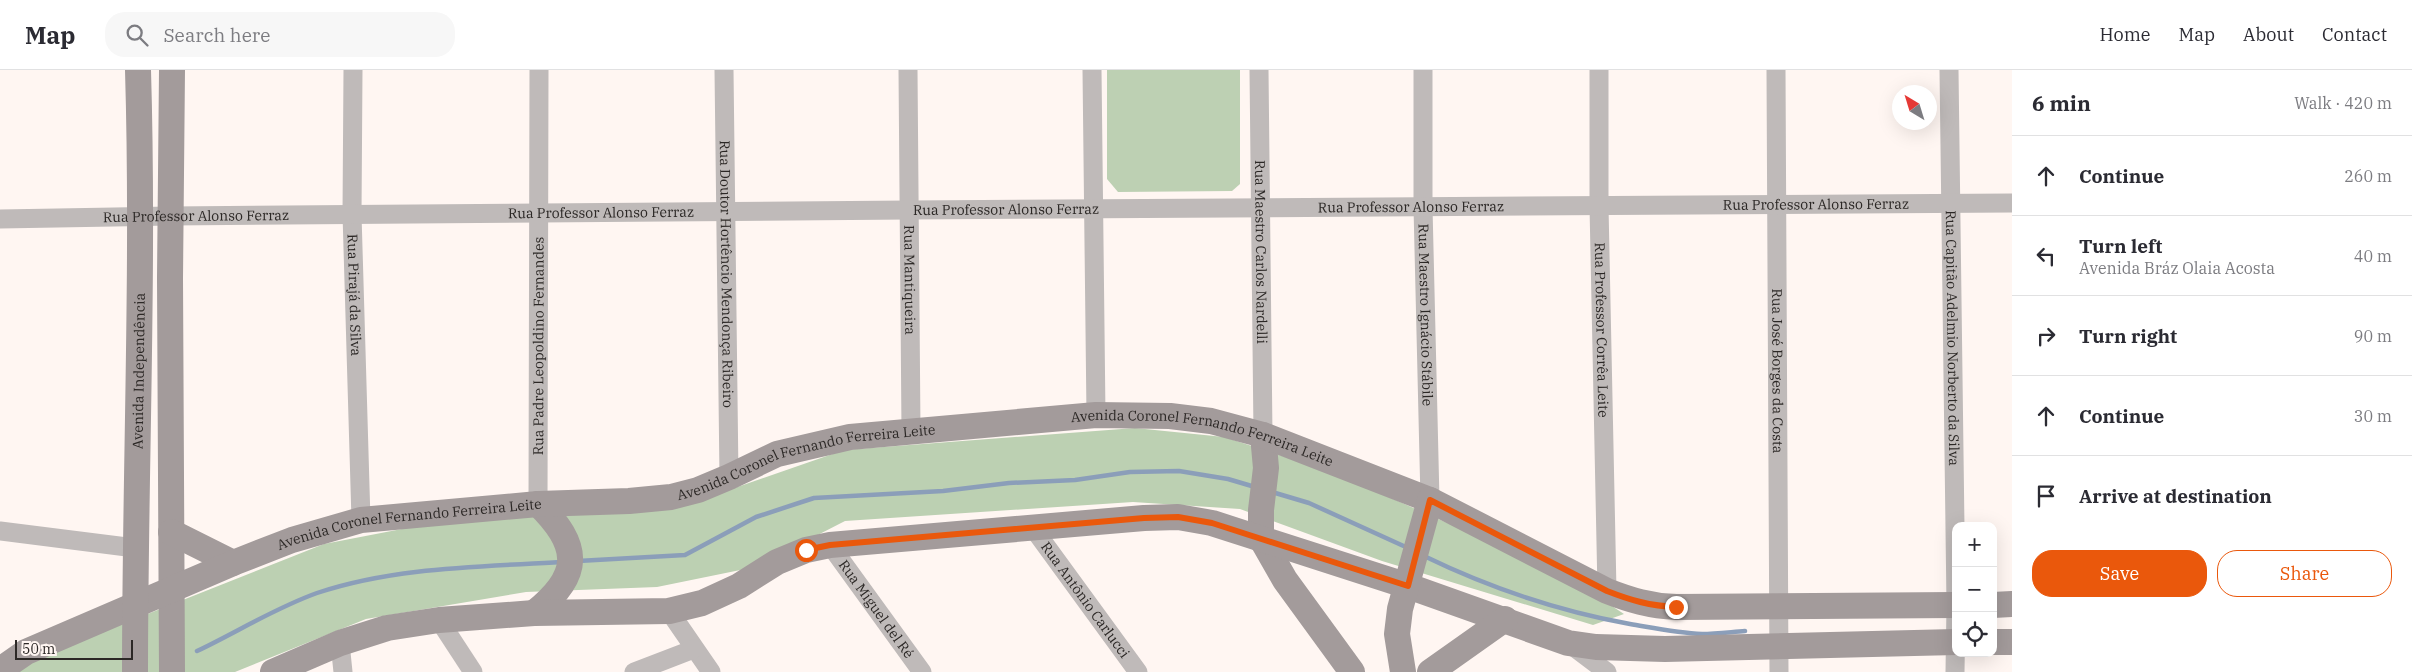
<!DOCTYPE html>
<html lang="en">
<head>
<meta charset="utf-8">
<style>
	body { margin:0; font-family:"IBM Plex Serif",serif; background:#f7f7f7; color:#2b2b33 }
	.controls { position:absolute; right:15px; bottom:15px; display:grid; overflow:hidden; border-radius:10px; box-shadow:0 5px 20px #0002 }
	.controls button { width:45px; height:45px; display:grid; place-items:center; padding:0; border:0; border-bottom:1px solid #e1e1e2; background:#fff; color:#2b2b33; font:25px sans-serif }
	.compass { position:absolute; left:1892px; top:15px; width:45px; height:45px; border-radius:50%; background:#fff; box-shadow:0 5px 20px #0002; rotate:322deg }
	.scale { position:absolute; left:15px; bottom:12px; width:118px; box-sizing:border-box; padding-left:5px; border:2px solid #2c2826; border-top:0; font-size:14px; line-height:18px; white-space:nowrap; color:#2c2826; -webkit-text-stroke:4px #fff6f2; paint-order:stroke }
	.stop { position:absolute; width:15px; height:15px; margin:-11px; border:4px solid #ea580c; border-radius:50%; background:#fff }
	.stop.end { background:#ea580c; border-color:#fff; box-shadow:0 1px 5px #0008 }
	.list { margin:0; padding:0; list-style:none }
	h2 { display:flex; justify-content:space-between; align-items:center; height:65px; margin:0; padding:0 20px; font-size:21px }
	h2 small { font-size:16px; font-weight:400; color:#7c7c81 }
	.list li { display:grid; grid-template-columns:32px 1fr auto; gap:15px; align-items:center; box-sizing:border-box; height:80px; padding:0 20px; border-top:1px solid #e1e1e2 }
	.list b { display:block; font-size:19px; white-space:nowrap }
	.list p { margin:0; font-size:16px; white-space:nowrap; color:#7c7c81 }
	.list em { font-size:16px; font-style:normal; color:#7c7c81 }
	.actions { display:flex; gap:10px; padding:15px 20px }
	.actions a { flex:1; padding:11px 0; border:1px solid #ea580c; border-radius:20px; text-align:center; font-size:18px; color:#ea580c }
	.actions .main { background:#ea580c; color:#fff }
	.icon { flex:none; width:28px; height:28px; fill:none; stroke:currentColor; stroke-width:2; stroke-linecap:round; stroke-linejoin:round }
	.map { position:relative; flex:none; width:2012px; height:602px; overflow:hidden }
	header { display:flex; align-items:center; gap:30px; box-sizing:border-box; height:70px; padding:0 25px; background:#fff; border-bottom:1px solid #e1e1e2 }
	header strong { font-size:24px }
	nav { display:flex; gap:28px; margin-inline-start:auto; font-size:18px }
	.search { width:350px; height:45px; background:#f7f7f7; display:flex; align-items:center; gap:12px; box-sizing:border-box; padding:0 18px; border-radius:20px; color:#7c7c81; font-size:19px }
	main { display:flex }
	aside { flex:1; background:#fff }
	.map>svg:first-child { display:block }
	.green { fill:#bdd0b3 }
	.forest { fill:#bcd0b2 }
	.lines { fill:none; stroke-linecap:round; stroke-linejoin:round }
	.stream { stroke:#8b9eb9; stroke-width:4.5 }
	.street { stroke:#bfbab9; stroke-width:19 }
	.secondary { stroke:#a39b9b; stroke-width:26 }
	.route { stroke:#ea580c; stroke-width:6 }
	.labels { text-anchor:middle; stroke-width:4.5; stroke-linejoin:round; paint-order:stroke }
	.street-label { font-size:14px; fill:#2c2826; stroke:#fff6f2 }
</style>
</head>
<body>
<header>
<strong>Map</strong>
<div class="search"><svg class="icon" aria-label="search" viewBox="0 0 24 24"><circle cx="10" cy="10" r="6"/><path d="M15 15l6 6"/></svg>Search here</div>
<nav><a>Home</a><a>Map</a><a>About</a><a>Contact</a></nav>
</header>
<main>
<div class="map">
<svg width="2012" height="602" viewBox="0 0 2012 602">
	<rect width="100%" height="100%" fill="#fff6f2"/>
	<!-- green -->
	<path class="green" d="M1107,0H1240V114L1232,121L1118,122L1107,109Z"/>
	<!-- forest -->
	<path class="forest" d="M1135,358L1224,367L1301,392L1391,428L1565,505L1624,544L1593,555L1382,491L1240,439L1133,432L845,451L755,497L657,517L526,522L366,549L235,602H13L29,591L324,474L407,458L700,430L844,380Z"/>
	<g class="lines">
		<!-- stream -->
		<g class="stream">
			<path d="M1272,422L1309,433L1408,478"/>
			<path d="M1424,486C1490,518 1558,541 1630,554C1654,558 1678,563 1702,564C1716,564 1731,562 1745,561"/>
			<path d="M578,491L685,485L756,447L814,428L943,421L1009,413L1075,410L1130,402L1179,401L1228,409L1255,417"/>
			<path d="M197,581C237,562 275,538 317,523C395,497 479,497 561,492"/>
		</g>
		<!-- street -->
		<g class="street">
			<path id="s1" d="M353,0L352,144L361,450"/>
			<path id="s2" d="M724,0L729,407"/>
			<path id="s3" d="M908,0L911,361"/>
			<path d="M1092,0L1096,345"/>
			<path id="s4" d="M1259,0L1263,365"/>
			<path id="s5" d="M1423,0V137L1430,430"/>
			<path id="s6" d="M1599,0V136L1607,521"/>
			<path id="s7" d="M1776,0L1779,602"/>
			<path id="s8" d="M1949,0L1956,535L1955,602"/>
			<path id="s9" d="M0,149L171,146L909,140L2012,133"/>
			<path id="s10" d="M538,434L539,0"/>
			<path id="s11" d="M1033,458L1138,602"/>
			<path d="M0,461L135,478"/>
			<path id="s12" d="M830,475L922,602"/>
			<path d="M669,541L711,602"/>
			<path d="M439,550L473,602"/>
			<path d="M340,573L343,602"/>
			<path d="M1571,575L1607,602"/>
			<path d="M634,602L694,579"/>
		</g>
		<!-- secondary -->
		<g class="secondary">
			<path d="M172,0L170,208L172,602"/>
			<path d="M1263,365L1266,398L1261,440V468L1285,510L1352,602"/>
			<path d="M171,462L233,493"/>
			<path d="M1993,535L2012,534"/>
			<path d="M534,543C582,505 581,476 538,434"/>
			<path d="M1993,572H2012"/>
			<path id="s13" d="M0,600L26,582L233,493L292,470L361,450L538,434L629,431L671,427L698,420L729,407L777,384L850,367L1096,345L1170,346L1211,351L1263,365L1430,430L1607,521C1630,530 1650,536 1676,537L1956,535"/>
			<path id="s14" d="M135,602C135,401 144,201 138,0"/>
			<path d="M273,602L340,573L387,558L439,550L534,543L669,541L702,533L739,516L777,492L806,480L830,475L1144,448L1178,447L1212,453L1408,516L1568,573L1596,577L1665,579L1956,572"/>
			<path d="M1403,602L1397,564L1400,539L1430,430"/>
			<path d="M1430,602L1505,549"/>
		</g>
	</g>
	<g class="lines">
		<!-- route -->
		<path class="route" d="M806,480L830,475L1144,448L1178,447L1212,453L1408,516L1430,430L1607,521C1630,530 1650,536 1676,537"/>
	</g>
	<g class="labels">
		<!-- street labels -->
		<g class="street-label">
			<text dy="5" stroke="none"><textPath href="#s9" startOffset="1816">Rua Professor Alonso Ferraz</textPath></text>
			<text dy="5" stroke="none"><textPath href="#s9" startOffset="1411">Rua Professor Alonso Ferraz</textPath></text>
			<text dy="5" stroke="none"><textPath href="#s9" startOffset="1006">Rua Professor Alonso Ferraz</textPath></text>
			<text dy="5" stroke="none"><textPath href="#s9" startOffset="601">Rua Professor Alonso Ferraz</textPath></text>
			<text dy="5" stroke="none"><textPath href="#s9" startOffset="196">Rua Professor Alonso Ferraz</textPath></text>
			<text dy="5" stroke="none"><textPath href="#s4" startOffset="182">Rua Maestro Carlos Nardelli</textPath></text>
			<text dy="5" stroke="none"><textPath href="#s2" startOffset="204">Rua Doutor Hortêncio Mendonça Ribeiro</textPath></text>
			<text dy="5" stroke="none"><textPath href="#s3" startOffset="210">Rua Mantiqueira</textPath></text>
			<text dy="5" stroke="none"><textPath href="#s1" startOffset="225">Rua Pirajá da Silva</textPath></text>
			<text dy="5" stroke="none"><textPath href="#s5" startOffset="245">Rua Maestro Ignácio Stábile</textPath></text>
			<text dy="5" stroke="none"><textPath href="#s6" startOffset="260">Rua Professor Corrêa Leite</textPath></text>
			<text dy="5" stroke="none"><textPath href="#s8" startOffset="268">Rua Capitão Adelmio Norberto da Silva</textPath></text>
			<text dy="5" stroke="none"><textPath href="#s10" startOffset="158">Rua Padre Leopoldino Fernandes</textPath></text>
			<text dy="5" stroke="none"><textPath href="#s14" startOffset="301">Avenida Independência</textPath></text>
			<text dy="5" stroke="none"><textPath href="#s7" startOffset="301">Rua José Borges da Costa</textPath></text>
			<text dy="5" stroke="none"><textPath href="#s13" startOffset="1249">Avenida Coronel Fernando Ferreira Leite</textPath></text>
			<text dy="5" stroke="none"><textPath href="#s13" startOffset="844">Avenida Coronel Fernando Ferreira Leite</textPath></text>
			<text dy="5" stroke="none"><textPath href="#s13" startOffset="439">Avenida Coronel Fernando Ferreira Leite</textPath></text>
			<text dy="5" stroke="none"><textPath href="#s11" startOffset="89">Rua Antônio Carlucci</textPath></text>
			<text dy="5" stroke="none"><textPath href="#s12" startOffset="79">Rua Miguel del Ré</textPath></text>
		</g>
	</g>
</svg>
<div class="controls">
<button>+</button>
<button>−</button>
<button><svg class="icon" aria-label="locate" viewBox="0 0 24 24"><circle cx="12" cy="12" r="6"/><path d="M12 2v4M12 18v4M2 12h4M18 12h4"/></svg></button>
</div>
<svg class="compass" viewBox="-18 -18 36 36"><path d="M0-13l5 13h-10z" fill="#e53935"/><path d="M0 13l5-13h-10z" fill="#7c7c81"/></svg>
<div class="scale">50 m</div>
<div class="stop" style="left:806px;top:480px"></div>
<div class="stop end" style="left:1676px;top:537px"></div>
</div>
<aside>
<h2>6 min<small>Walk · 420 m</small></h2>
<ul class="list">
<li><svg class="icon" aria-label="ahead" viewBox="0 0 24 24"><path d="M12 20V5M6 11l6-6 6 6"/></svg><div><b>Continue</b></div><em>260 m</em></li>
<li><svg class="icon" aria-label="left" viewBox="0 0 24 24"><path d="M17 20v-9H6M10 6l-5 5 5 5"/></svg><div><b>Turn left</b><p>Avenida Bráz Olaia Acosta</p></div><em>40 m</em></li>
<li><svg class="icon" aria-label="right" viewBox="0 0 24 24"><path d="M7 20v-9h11M14 6l5 5-5 5"/></svg><div><b>Turn right</b></div><em>90 m</em></li>
<li><svg class="icon" aria-label="ahead" viewBox="0 0 24 24"><path d="M12 20V5M6 11l6-6 6 6"/></svg><div><b>Continue</b></div><em>30 m</em></li>
<li><svg class="icon" aria-label="arrive" viewBox="0 0 24 24"><path d="M6 21V4h12l-3 4 3 4H6"/></svg><div><b>Arrive at destination</b></div></li>
</ul>
<div class="actions"><a class="main">Save</a><a>Share</a></div>
</aside>
</main>
</body>
</html>
